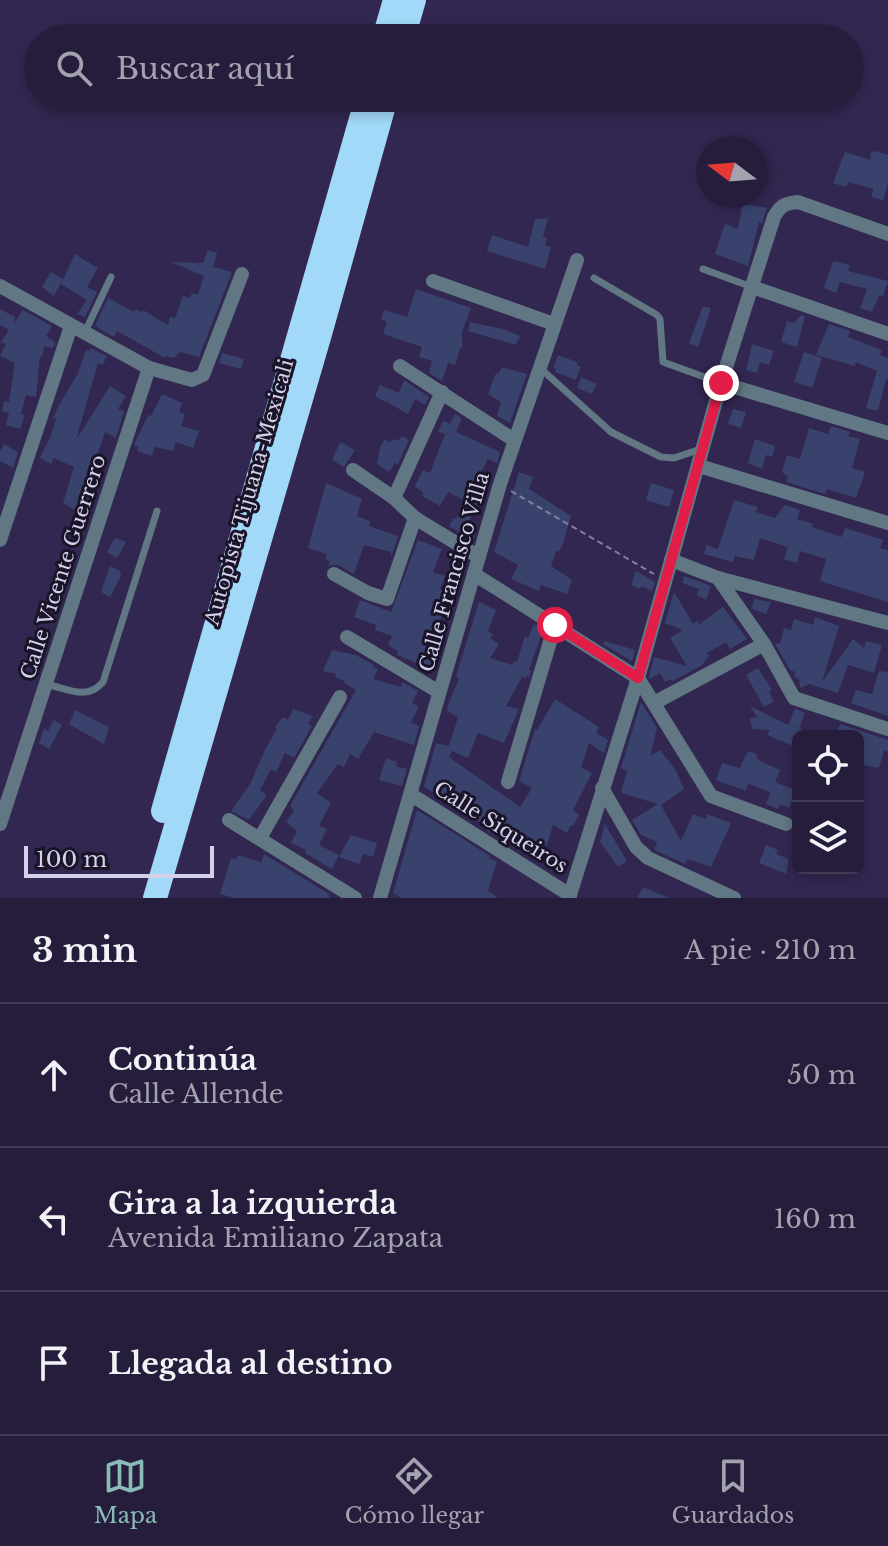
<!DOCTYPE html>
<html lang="es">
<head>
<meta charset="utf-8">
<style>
	body { margin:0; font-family:"Libre Baskerville",serif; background:#322a47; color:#f1f3f6 }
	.controls { position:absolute; right:24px; bottom:24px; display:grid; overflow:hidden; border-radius:12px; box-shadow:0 4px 12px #0003 }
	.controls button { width:72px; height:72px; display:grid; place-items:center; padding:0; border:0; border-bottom:2px solid #423b56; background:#261d3c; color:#f1f3f6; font:40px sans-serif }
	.compass { position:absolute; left:696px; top:136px; width:72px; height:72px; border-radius:50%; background:#261d3c; box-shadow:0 4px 12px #0003; rotate:286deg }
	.scale { position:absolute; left:24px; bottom:20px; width:190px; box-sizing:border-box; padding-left:8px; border:4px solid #d4d0ea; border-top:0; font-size:22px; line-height:28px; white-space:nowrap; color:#d4d0ea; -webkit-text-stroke:6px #191427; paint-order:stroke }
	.stop { position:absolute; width:24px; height:24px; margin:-18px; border:6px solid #e11d48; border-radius:50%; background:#fff }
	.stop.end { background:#e11d48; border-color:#fff; box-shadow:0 2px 8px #0008 }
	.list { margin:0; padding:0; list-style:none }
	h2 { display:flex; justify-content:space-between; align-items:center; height:104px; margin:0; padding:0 32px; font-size:34px }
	h2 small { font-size:26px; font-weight:400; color:#a4a2af }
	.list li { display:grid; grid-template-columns:52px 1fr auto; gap:24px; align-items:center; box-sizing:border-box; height:144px; padding:0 32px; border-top:2px solid #423b56 }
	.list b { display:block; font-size:30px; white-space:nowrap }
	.list p { margin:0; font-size:26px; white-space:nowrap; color:#a4a2af }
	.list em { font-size:26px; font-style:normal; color:#a4a2af }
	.icon { flex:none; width:44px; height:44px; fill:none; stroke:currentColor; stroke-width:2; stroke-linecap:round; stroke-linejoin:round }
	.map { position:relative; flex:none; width:888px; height:898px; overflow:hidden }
	.search { position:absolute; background:#261d3c; box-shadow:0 4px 12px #0003; left:24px; right:24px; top:24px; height:88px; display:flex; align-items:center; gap:20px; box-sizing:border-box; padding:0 28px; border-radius:44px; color:#a4a2af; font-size:30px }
	.sheet { height:536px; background:#261d3c }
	nav { display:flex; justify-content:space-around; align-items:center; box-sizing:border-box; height:112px; border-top:2px solid #423b56; background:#261d3c; font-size:22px; color:#a4a2af }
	nav a { display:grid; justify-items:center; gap:4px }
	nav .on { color:#8bbbb9 }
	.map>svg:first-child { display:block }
	.building { fill:#39426c }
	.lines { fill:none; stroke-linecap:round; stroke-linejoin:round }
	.path { stroke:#857e9f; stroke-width:2; stroke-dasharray:6 4; stroke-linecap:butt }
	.lane { stroke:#617784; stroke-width:7 }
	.street { stroke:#617784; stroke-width:14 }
	.highway { stroke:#a2d9f9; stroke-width:24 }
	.route { stroke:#e11d48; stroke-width:10 }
	.labels { text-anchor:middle; stroke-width:6; stroke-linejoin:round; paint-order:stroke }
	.street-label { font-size:20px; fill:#d4d0ea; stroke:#191427 }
</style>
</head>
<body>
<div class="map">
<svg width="888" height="898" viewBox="0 0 888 898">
	<rect width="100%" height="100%" fill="#322750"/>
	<!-- building -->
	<g class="building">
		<path d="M875,151L888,155V183L883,200L871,197L874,189L848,182L846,187L833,183L845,152L870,160L871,152Z"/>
		<path d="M750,205L767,208L762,223L759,222L748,266L715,254L725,224L738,229L742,206Z"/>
		<path d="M548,218L543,237L547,238L545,245L551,247L545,269L487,251L492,235L528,247L535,219Z"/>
		<path d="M208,250L217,253L213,267L232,272L199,357L180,352L174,358L166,356L165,358L117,331L114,337L95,326L108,298L134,312L135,309L142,312L143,310L168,325L170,317L175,318L183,296L190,298L192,293L198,295L204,276L171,262L203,263Z"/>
		<path d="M75,254L98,268L87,287L97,292L85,317L77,314L87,300L61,284Z"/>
		<path d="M833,261L850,265L848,271L888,281L883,296L879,295L872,312L860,308L867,289L840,282L836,293L824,288Z"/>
		<path d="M51,272L63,279L54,296L42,287Z"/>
		<path d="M416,289L471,308L462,332V349L460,348L455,365L448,363L442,381L429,373L432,361L419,357L422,347L383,334L387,322L381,319L384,310L407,317Z"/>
		<path d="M703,306L711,308L698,347L689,343Z"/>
		<path d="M0,309L15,317L14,323L23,310L52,326L46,336L55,342L53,348L44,346L42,357H40L36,397L26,395L21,414L25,415L20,429L6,425L9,413L2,411L4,401L9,402L15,363L0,356L6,344L1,342L9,330L0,325Z"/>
		<path d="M801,315L805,316L797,347L781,342L787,321L794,323Z"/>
		<path d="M470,322L503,329L520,336L516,345L468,331Z"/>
		<path d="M829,324L850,331L848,337L882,350L880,355L888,358V379H886L878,411L866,408L877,371L856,362L855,366L816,355Z"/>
		<path d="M752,344L774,351L769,365L760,362L757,373L746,370Z"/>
		<path d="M91,348L107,356L103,365L98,363L76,440L110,386L126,396L118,409L124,411L116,438L105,432L87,485L92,487L87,506L92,509L89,518L63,503L74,467L54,458L51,464L40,458L51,435L56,419L53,418L59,405L78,373L86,350L89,351Z"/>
		<path d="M804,352L822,358L812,388L794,382Z"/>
		<path d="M222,353L244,359L241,369L219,363Z"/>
		<path d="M558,355L577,362V365L581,367L576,380L555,372L556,369L553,368Z"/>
		<path d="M502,367L527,374L510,423L497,416L501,402L488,394L496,373L498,374Z"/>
		<path d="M581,377L597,384L592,394L577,388Z"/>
		<path d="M404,380L429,397L425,405L415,399L408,414L387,402L388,398L386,402L375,396L380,385L399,393Z"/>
		<path d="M162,394L182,403L179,412L185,414L181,426L199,431L193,448L176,442L173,451L155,447L152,456L137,451L138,447L134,445L148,415L151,416Z"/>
		<path d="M733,409L746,412L741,428L728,424Z"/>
		<path d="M455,414L462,418L456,432L500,452L497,463L488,459L477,480L482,482L478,489L482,495L468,522L477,527L473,540L449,526L454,518L456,519L466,501L448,492L440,506L422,496L423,493L415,486L423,470L430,473L445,434L438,432L443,421L450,424Z"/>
		<path d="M831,426L850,432L848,436L860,439L852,468L865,472L856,498L827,489L825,494L786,482L788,477L782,472L787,455L800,459L809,428L828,434Z"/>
		<path d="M402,436L409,440L398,464L395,463L389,472L377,464L380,447L385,439L389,442L394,439L399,441Z"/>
		<path d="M755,439L775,446L772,457L766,455L762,469L748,463Z"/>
		<path d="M340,442L355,450L344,467L332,460Z"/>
		<path d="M4,444L18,452L13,468L0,461V451Z"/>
		<path d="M519,472L533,477L529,489L571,516L563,544L559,551H556L551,566L572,580L567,594L541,585L539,591L511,579L518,565L494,552Z"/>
		<path d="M326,483L362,499L357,516L370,521L369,526L398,536L391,557V552L364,545L354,574L338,565L328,566L330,562L325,559L327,554L308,548Z"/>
		<path d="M651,483L674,490L669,507L646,500Z"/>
		<path d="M734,500L758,507L756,512L775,518L785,505L800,510L797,519L813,524L812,527L842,537L845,528L883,540L880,548L888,550V602L820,581L826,559L800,551L797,563L784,559L788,547L760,538L754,560L735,556L733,562L704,554L707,545L718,549Z"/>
		<path d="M115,538L126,542L117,558L107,552Z"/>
		<path d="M418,540L442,549L433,572L445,576L440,589L445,591L443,597L447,598L438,627L446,634L441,640L444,641L433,669L397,655L398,651L388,645L392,636L375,630L376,625L354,617L360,600L391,612Z"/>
		<path d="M110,566L120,571L121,576L110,597L101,592Z"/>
		<path d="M636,571L655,582L652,591L641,586L640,589L631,585Z"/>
		<path d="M684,576L711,586L706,600L697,595L699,589L682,583Z"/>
		<path d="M674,592L693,624L699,620L698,625L723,607L747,639L730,649L726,642L707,653L709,656L702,665L673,681L671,679L665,682L660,673L650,679L649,676L654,657L687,666L670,638L683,630L665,623Z"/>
		<path d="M754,599L771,602L766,614L752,609Z"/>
		<path d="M479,602L496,610L488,631L493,635L490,638L499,644L490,658L512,665L514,661L517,662L525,636L528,638L534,624L543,630L529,670L531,671L529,677L526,676L525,679L517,673L522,677L506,706L519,709L504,743L478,733L468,758L452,751L449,757L520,807L532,788L519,781L535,729L537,730L555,699L599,727L596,733L608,740L604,753L589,743L581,767L592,773L573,810L579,815L573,826L571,825L567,833L553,825L547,845L530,840L527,851L519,846L521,839L496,832L495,836L487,831L488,827L424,787L436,743L449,746L458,717L447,711L448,705L459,679L456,676Z"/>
		<path d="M815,617L839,626L822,682L853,639L864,648L866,641L882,645L874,673L848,665L838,693L809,684L800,688L799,679L794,677L795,672L790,670L774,642L780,644L784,628L791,630L794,619L813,625Z"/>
		<path d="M605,641L635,650L632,661L603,644Z"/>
		<path d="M332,650L356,655L374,665L373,667L378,669L373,679L401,687L402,682L418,691L412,703L419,707L411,722L419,726L414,745L374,732L358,759L350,754L344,767L338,764L317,793L331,803L319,826L327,829L319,845L339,855L332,869L305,853L306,850L291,843L297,831L286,822L294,810L290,806L356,690L344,683L345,681L335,677L336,674L323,671Z"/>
		<path d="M758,668L772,690L769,692L774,701L764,707L746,675Z"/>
		<path d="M879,671L888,672V716L851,703L856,690L872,694Z"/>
		<path d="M641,702L657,728L650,756L660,750L675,769L684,789L661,805L681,841L693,814L706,819L707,814L731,823L711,867L688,859L685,864L654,850L657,842L641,835L632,820L658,804L621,793L627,771L621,768Z"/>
		<path d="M750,706L788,725L795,709L805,713L799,728L817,736H798V748L767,735L770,730L752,729L750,718L757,717Z"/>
		<path d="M293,709L313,716L308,723L312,726L294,758L285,753L276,772L271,769L260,790L267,795L249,820L231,811L250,784L265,750L277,729L275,727L283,717L288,720Z"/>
		<path d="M75,710L109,727L104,744L69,724Z"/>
		<path d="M54,720L62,725L49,749L39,743L44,729L48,731Z"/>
		<path d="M840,724L888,740V752L884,750L879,768L858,764V736H836Z"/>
		<path d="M748,751L757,754L756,758L764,763L780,770L775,782L798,791V802L792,800L789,808L780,804L778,809L766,804L771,793L748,783L746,791L716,780L722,763L740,768Z"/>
		<path d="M386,758L397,762L396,766L407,769L402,786L379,780Z"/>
		<path d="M417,810L490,856L489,859L497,861L488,891L498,898H401L393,893Z"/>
		<path d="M605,824L627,861L618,867L600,842Z"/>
		<path d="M351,835L377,843L373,857L363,854L359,864L339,857Z"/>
		<path d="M766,845L778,850L776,854L789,859L786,874L759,863Z"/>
		<path d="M264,854L329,894V898H235L220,894L231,858L237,859L238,855L261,862Z"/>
		<path d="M643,887L669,898H637Z"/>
	</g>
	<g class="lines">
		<!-- path -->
		<path class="path" d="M511,491L654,574"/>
		<!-- lane -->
		<g class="lane">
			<path d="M703,269L752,287"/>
			<path d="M594,278L657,315L660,319L663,362L721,383"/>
			<path d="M85,332L111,277"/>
			<path d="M540,368L611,432L661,457L674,458L701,449"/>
			<path d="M46,684C68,689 87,701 103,682L157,511"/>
		</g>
		<!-- street -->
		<g class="street">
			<path d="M433,281L554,324"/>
			<path d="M0,286L149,368L192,380L203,375L242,274"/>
			<path d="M752,287L888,334"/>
			<path d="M400,366L514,440"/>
			<path d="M721,383L888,433"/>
			<path d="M699,466L888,523"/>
			<path d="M353,470L394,498L415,518L479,557"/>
			<path d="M394,498L442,392"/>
			<path d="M0,540L71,326"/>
			<path d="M671,560L718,578L888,623"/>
			<path d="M334,574L368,593L387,599L415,518"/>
			<path d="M474,574L638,678L711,796L786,824"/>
			<path d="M718,578L764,644L794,698L888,729"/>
			<path d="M347,637L439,692"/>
			<path d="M654,703L764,644"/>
			<path d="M508,782L555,625"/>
			<path d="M602,788L636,847L648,858L734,898"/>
			<path d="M410,794L570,895"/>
			<path d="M229,820L355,898"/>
			<path d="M0,824L149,368"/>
			<path d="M260,838L340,697"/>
			<path d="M380,898L500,484L577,260"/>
			<path d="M569,898L638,678L721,383L774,217C780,206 785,203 798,202L888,234"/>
		</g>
		<!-- highway -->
		<g class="highway">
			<path d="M384,38L395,0"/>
			<path d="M403,38L414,0"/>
			<path d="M163,811L367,98"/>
			<path d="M155,898L320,334L386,98"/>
		</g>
	</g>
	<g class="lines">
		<!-- route -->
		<path class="route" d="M555,625L638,678L721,383"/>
	</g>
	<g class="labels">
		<!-- street labels -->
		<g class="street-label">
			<text transform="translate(249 492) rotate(-74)" y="7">Autopista Tijuana-Mexicali</text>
			<text transform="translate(63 567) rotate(-72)" y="7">Calle Vicente Guerrero</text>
			<text transform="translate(454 572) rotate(-74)" y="7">Calle Francisco Villa</text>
			<text transform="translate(501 827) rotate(32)" y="7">Calle Siqueiros</text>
		</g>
	</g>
</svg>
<div class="controls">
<button><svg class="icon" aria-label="locate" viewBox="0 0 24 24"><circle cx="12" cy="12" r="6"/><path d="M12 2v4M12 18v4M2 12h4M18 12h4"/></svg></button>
<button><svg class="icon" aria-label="layers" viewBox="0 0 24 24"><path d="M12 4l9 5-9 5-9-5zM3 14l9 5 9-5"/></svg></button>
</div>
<svg class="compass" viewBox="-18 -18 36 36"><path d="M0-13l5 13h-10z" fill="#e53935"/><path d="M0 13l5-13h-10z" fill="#a4a2af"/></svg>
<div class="scale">100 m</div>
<div class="stop" style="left:555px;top:625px"></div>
<div class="stop end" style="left:721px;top:383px"></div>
<div class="search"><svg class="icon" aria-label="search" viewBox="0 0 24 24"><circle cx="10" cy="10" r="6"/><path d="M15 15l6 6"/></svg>Buscar aquí</div>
</div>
<section class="sheet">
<h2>3 min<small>A pie · 210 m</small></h2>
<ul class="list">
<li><svg class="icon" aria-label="ahead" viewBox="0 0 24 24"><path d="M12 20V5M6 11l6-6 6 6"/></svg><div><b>Continúa</b><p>Calle Allende</p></div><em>50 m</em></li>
<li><svg class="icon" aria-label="left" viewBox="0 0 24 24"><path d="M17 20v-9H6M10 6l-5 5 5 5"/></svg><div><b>Gira a la izquierda</b><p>Avenida Emiliano Zapata</p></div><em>160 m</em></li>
<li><svg class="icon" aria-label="arrive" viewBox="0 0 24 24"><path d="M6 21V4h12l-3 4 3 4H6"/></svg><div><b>Llegada al destino</b></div></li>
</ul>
</section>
<nav>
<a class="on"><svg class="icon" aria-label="map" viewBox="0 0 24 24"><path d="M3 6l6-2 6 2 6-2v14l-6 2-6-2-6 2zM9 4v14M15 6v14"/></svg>Mapa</a>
<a><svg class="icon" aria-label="directions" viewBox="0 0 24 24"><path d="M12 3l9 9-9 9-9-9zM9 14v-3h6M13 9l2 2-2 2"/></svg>Cómo llegar</a>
<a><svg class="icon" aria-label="saved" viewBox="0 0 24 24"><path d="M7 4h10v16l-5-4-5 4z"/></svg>Guardados</a>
</nav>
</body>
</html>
